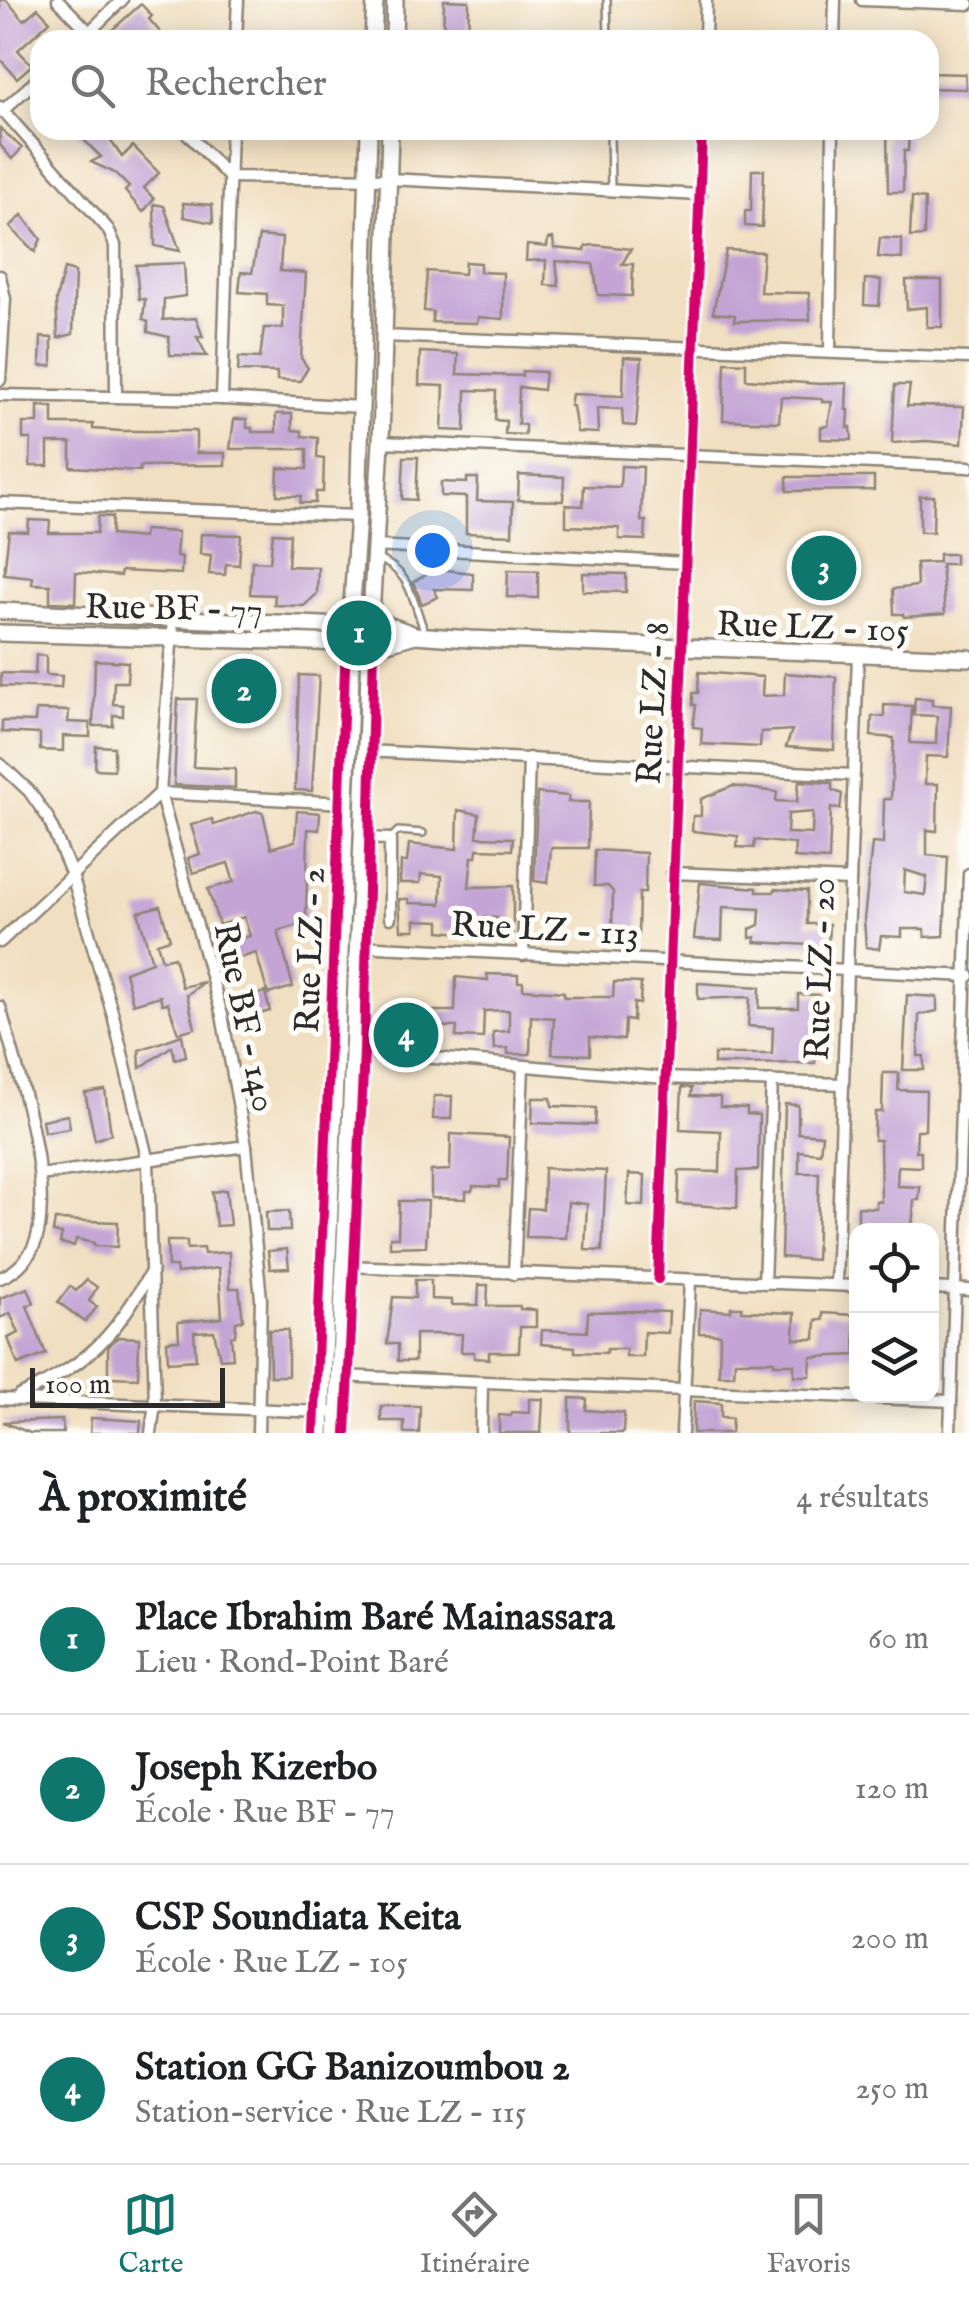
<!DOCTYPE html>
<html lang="fr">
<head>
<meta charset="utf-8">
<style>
	body { margin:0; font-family:"IM FELL English",serif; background:#f6f6f6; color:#202124 }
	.controls { position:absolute; right:30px; bottom:30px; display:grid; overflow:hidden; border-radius:20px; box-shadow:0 5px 25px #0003 }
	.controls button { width:90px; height:90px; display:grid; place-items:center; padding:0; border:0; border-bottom:2px solid #e0e0e0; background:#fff; color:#202124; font:50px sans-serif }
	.scale { position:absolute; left:30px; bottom:25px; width:195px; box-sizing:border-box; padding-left:10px; border:5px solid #2b2b2b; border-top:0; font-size:28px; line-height:35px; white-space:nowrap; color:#2b2b2b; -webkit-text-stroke:8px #fdfcf7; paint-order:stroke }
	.you { position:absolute; left:432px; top:550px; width:35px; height:35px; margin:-25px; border:8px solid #fff; border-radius:50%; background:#1a73e8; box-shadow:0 0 0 15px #1a73e833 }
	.badge { display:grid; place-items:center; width:65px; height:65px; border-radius:50%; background:#0f766e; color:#fff; font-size:32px; font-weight:700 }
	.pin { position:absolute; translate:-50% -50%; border:5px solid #fff; box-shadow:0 2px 10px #0006 }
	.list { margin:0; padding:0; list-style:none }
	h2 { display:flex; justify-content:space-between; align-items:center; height:130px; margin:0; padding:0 40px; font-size:42px }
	h2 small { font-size:32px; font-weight:400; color:#757577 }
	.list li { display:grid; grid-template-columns:65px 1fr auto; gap:30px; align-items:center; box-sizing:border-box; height:150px; padding:0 40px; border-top:2px solid #e0e0e0 }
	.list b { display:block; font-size:38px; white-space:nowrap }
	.list p { margin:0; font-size:32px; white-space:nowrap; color:#757577 }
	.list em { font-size:32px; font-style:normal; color:#757577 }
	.icon { flex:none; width:55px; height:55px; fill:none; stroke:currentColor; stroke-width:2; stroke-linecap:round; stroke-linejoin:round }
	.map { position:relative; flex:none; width:969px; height:1433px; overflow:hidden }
	.search { position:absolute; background:#fff; box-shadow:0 5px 25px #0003; left:30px; right:30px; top:30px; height:110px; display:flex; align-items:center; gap:25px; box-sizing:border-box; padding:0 35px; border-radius:30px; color:#757577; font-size:38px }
	.sheet { height:730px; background:#fff }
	nav { display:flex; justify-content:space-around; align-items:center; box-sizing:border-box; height:140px; border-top:2px solid #e0e0e0; background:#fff; font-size:28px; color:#757577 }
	nav a { display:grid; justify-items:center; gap:5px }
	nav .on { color:#0f766e }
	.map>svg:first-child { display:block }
	.building { fill:#c3a4d5; fill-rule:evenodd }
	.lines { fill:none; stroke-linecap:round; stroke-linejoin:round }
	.service-casing { stroke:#8e8576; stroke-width:10 }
	.minor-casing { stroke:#8e8576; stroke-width:15 }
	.secondary-casing { stroke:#8e8576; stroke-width:20 }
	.service { stroke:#fff; stroke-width:5 }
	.minor { stroke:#fff; stroke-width:10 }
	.secondary { stroke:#fff; stroke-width:15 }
	.cycleway-casing { stroke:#fdfcf7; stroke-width:16 }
	.cycleway { stroke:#d6006c; stroke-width:10 }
	.labels { text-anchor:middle; stroke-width:10; stroke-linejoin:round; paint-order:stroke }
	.street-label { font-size:35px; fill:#2b2b2b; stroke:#fdfcf7 }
</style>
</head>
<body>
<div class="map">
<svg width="969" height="1433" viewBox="0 0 969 1433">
	<rect width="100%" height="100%" fill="#fdfcf7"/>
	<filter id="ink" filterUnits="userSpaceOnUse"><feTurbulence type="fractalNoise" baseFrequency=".01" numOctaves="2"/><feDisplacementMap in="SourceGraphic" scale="20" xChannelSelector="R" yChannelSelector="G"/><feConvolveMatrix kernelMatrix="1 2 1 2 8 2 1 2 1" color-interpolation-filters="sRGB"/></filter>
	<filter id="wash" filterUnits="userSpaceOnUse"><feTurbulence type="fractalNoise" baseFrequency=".0048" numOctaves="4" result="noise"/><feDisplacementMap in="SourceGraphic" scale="40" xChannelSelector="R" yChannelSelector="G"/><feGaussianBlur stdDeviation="2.25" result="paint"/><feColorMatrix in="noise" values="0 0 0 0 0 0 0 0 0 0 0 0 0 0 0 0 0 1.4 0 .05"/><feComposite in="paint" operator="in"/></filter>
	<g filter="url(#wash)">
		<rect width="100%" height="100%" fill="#f1dfc1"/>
		<g id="blocks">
			<!-- building -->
			<g class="building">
				<path d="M0,0H6L24,20L38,8L50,21L18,50L32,65L17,78L0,59Z"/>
				<path d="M444,0L469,1L468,40H443Z"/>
				<path d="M141,4L152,16L149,19L167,40H121L112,30Z"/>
				<path d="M929,73L965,74L966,89L929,88Z"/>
				<path d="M0,128L22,148L12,159L0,145Z"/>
				<path d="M74,130H116L108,137L122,157L133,146L159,173L144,188L154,199L143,212L125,191L129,187L115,173L91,162L101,157Z"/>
				<path d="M887,130H909L908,151H904L903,192H888Z"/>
				<path d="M752,170H764L762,227L745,226V211H751Z"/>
				<path d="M912,197L925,199L924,236L910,237Z"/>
				<path d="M183,203L212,205L213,223L184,217Z"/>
				<path d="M154,204L164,206L180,251L155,246Z"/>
				<path d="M22,215L41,239L35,252L10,227Z"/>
				<path d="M259,236L282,238L280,271L306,273L301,358L308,368L300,381L277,380V372L238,371L239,357L260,358L264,328H283V306L267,305V294L239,292L241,272L252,273Z"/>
				<path d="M553,238L554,248L585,251L586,246L595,245L631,249L622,264H633L632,296L598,295L593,264L556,261L559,286L545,285L546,260L526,261L527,245L547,247L548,239Z"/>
				<path d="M880,238L902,239V259L878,257Z"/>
				<path d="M726,250L763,252L760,292L809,293L810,320L734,321L735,315L713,313Z"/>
				<path d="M465,262L480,263V272L503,273V319L478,317L477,323L432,322L433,312L424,311L427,271L464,274Z"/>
				<path d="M184,263L186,296L164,299L163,320L196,318L203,337H197L207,356L170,355L169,337L148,332V321L143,319L145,299H139L136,265Z"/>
				<path d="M64,269L75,272L73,334L58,338L56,300Z"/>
				<path d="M865,279L881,280L879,306L864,305Z"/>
				<path d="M906,280H942V327H927V307L907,309Z"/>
				<path d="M41,337L52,338V366H40Z"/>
				<path d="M420,352L458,354L457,374L522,376V371L545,372L543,390L519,387L518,424L525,425V435L505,434L506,421L495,420L496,391L466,390L465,431L442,430L444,386L419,385Z"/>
				<path d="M624,357L642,358L636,426L623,425L622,409L597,408L598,433L577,432L573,406H570L572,394L623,396Z"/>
				<path d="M725,362L746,363V379L820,384L847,383L846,410H849L848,428L851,427L852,440L821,439V427L828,426L832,402H822V399L781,397L779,422L723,420Z"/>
				<path d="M895,385H910L907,406L964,407L962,444L926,441L892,443Z"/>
				<path d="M38,406L53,407V424H93V429L121,431H196V453H225V465L140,466V471L71,467V443H48V466H30L31,439H23V423H38Z"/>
				<path d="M276,414H292V430L302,431V436L318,438L317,458L324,459L323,492H316L315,503H300L301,496L277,495L278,468L307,469V449H230L234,419H247V428H252V432H276Z"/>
				<path d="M404,457H418L416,500L402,499Z"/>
				<path d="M621,466L643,467L641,521H646L645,540L619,539V528L566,526V505L583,506L584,486L620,487Z"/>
				<path d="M519,475L564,477L563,501L518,500Z"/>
				<path d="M787,477H874V490L787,491Z"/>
				<path d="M467,478H478L477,501L513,502L512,535L466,533V497L441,496V482L467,483Z"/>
				<path d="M920,496H934L933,532H920Z"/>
				<path d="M98,516L112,517L111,535L143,538L144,530L178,532L176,556L182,557L181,574L121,571L120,576L76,572L75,603L50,602V585L32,584L33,577L4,574L9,531L28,532L29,520L50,521L49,533H97Z"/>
				<path d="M273,533L290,534L288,566L318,567L317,594L304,606L274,605L275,595L250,594L252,561L270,562Z"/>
				<path d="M201,534L241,535L239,565L226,564L225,575L209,574L211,555L200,554Z"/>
				<path d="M939,554H955V564H941L945,614L904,617L903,614H894L893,589L917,586L916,563L939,562Z"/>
				<path d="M437,569L473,573V590L434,589L438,597L422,604L413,582Z"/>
				<path d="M508,570L538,571V598L507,597Z"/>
				<path d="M583,573L626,574V592L583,591Z"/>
				<path d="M36,655L46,656V675L62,676L61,688L1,686V673L35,674Z"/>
				<path d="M95,660L128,662L127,682H114L113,704L123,705V716L113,715V726H93Z"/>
				<path d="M699,672L763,677L762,696L784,695L785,673L836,677L834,750L786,747L792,730L761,732L760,747L701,744L702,728L693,727L696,705H693V693H698Z"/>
				<path d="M299,675L319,676L312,791L295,790Z"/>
				<path d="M915,698L932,699V705L951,706L948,757L926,756L925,784H938L937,831L927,830V855L948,857L944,936L925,937L924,929H902V937L881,936L879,949L866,947L864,920L872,843L883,844L884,799H891L894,738L871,736L872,716L884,717V705L912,706L910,743L936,744L937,716L914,715ZM905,870L927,877L925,895L904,892Z"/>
				<path d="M178,699H197L193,767L235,769V788L174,785Z"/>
				<path d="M36,710L69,711L68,722L90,723V737L63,736V751L40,750V734L2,732V721L35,722Z"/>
				<path d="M96,746L114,747V770L95,769Z"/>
				<path d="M799,781L832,783V790L842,794L840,809L831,808L829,860L794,858L795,844L755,840L754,848L737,847L738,836L692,831L693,816H701V799L733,786L777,792L776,801L797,802ZM813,812L812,834L787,833L788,814Z"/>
				<path d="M537,793L569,796L568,802H589L588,848H551L548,883L534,881Z"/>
				<path d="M458,810L479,814L477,837L513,838L512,850L477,849L476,857H472L469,887L513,886V933L497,934V918L476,917L472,934L440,931V921L415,920V930H401L399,899H409V903L441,904L442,876L421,874L420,883H400L401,862H407L409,844L457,849Z"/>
				<path d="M256,811L263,813L271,848L295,841L297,811L320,813L319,830L308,829L306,923L278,931L293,987L268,994L256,953L229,961L225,943L250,936L244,917L219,925L208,889L234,882L228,863L193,873L188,858L200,854L191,825L212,819L214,825Z"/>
				<path d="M595,850L646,853L645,893H639L638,937L612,936L613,892L608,886H594Z"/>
				<path d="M700,883L757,888V892H774L775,889L807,891V924H829L828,946L755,942L756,937L750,938V929L759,925L760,909L723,907L722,940L694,939Z"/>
				<path d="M160,906L170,939L157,943L162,960L174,957L182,987L204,982L187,995L195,1028L178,1033L168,1003L162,1004L160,996L133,1004L125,972L152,962L138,912Z"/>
				<path d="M487,974L518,975V982H523V989L564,992V997H613L614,982L641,983L640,1004L634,1003L633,1021L625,1020L624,1040L590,1037V1055L552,1054L554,1018L531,1016L530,1054H508V1048L494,1049L493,1032L509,1031V1010L484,1011L483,1038L456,1037L457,1027L417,1026V1035H394V1011H455L456,977L488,980Z"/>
				<path d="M698,983L760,987L759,1008H798V994L819,995L815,1063L714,1064V1054H772L773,1028L748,1026L750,997L698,999Z"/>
				<path d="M265,992L270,1011L233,1021L228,1002Z"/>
				<path d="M907,995L937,997V1011L919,1015L918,1056H924V1070H903Z"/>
				<path d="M182,1035L186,1056L175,1059L172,1046L140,1068L139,1050Z"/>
				<path d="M883,1073H899L898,1090L926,1091L925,1130H917L916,1151H921V1167L898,1166L897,1186L920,1187L919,1200H914L912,1230H877V1224L858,1223V1207L876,1208V1201L881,1202L880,1140H874L875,1112H882Z"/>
				<path d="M682,1087L692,1088L691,1096L720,1097V1107L747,1108V1114L759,1115L758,1170L738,1171L737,1208L678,1204L679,1171L720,1172L721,1131L680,1129Z"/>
				<path d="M105,1090L111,1134L95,1140L85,1093Z"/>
				<path d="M434,1096H452L451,1119H433Z"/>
				<path d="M533,1098H551L552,1106L596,1108L595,1125L532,1123Z"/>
				<path d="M785,1104L798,1105V1133L822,1135L820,1153L799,1151V1173H819L816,1260L781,1257Z"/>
				<path d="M68,1115L70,1128L44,1132L42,1120Z"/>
				<path d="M451,1134L509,1137L507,1180H499V1187L473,1186L472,1191H466V1199L431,1198V1171L450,1170Z"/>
				<path d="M544,1168L606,1171L602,1251L585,1250L587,1204L568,1202L566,1238L526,1237L528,1208L543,1209Z"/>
				<path d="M629,1174L645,1175L644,1206L627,1205Z"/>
				<path d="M226,1190L230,1225L216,1226L212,1192Z"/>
				<path d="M399,1201H428L426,1246L390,1247V1237H398Z"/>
				<path d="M289,1211L290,1231H267L266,1212Z"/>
				<path d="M55,1220L118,1222L117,1247L94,1246V1243L76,1239L74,1246L60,1243L62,1234L53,1232Z"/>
				<path d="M167,1241H187V1249L203,1248L204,1254L229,1252L230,1288H239L243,1320L236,1322L235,1336H231L233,1358L220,1359L214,1331L194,1332L196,1360L168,1362L167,1341L179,1340L178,1322L222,1318L219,1268L177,1273L176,1267H168Z"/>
				<path d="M287,1249L289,1268L270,1269L268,1251Z"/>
				<path d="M87,1280L97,1287L89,1301L97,1307L85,1322L58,1302L70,1286L76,1291Z"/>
				<path d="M415,1280H431V1299L452,1300V1305H478L479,1285H488L487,1306H520V1309L536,1310V1327H520L519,1352H489V1359L474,1358V1352H461L462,1334H415V1361H398V1344H387L393,1297L415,1298Z"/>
				<path d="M28,1288L34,1303L27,1306L46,1354L18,1365L8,1338L19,1333L10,1313L0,1318V1298Z"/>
				<path d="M731,1307H742V1311L795,1313L794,1339H815L816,1320H823V1313L854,1315L856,1355L811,1357L810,1376H794V1364H774V1361H735L734,1375H719L720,1334L699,1333L700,1309L731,1311Z"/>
				<path d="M638,1311L669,1312L668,1333L644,1332L643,1357H626V1349H607L606,1353L575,1352V1347L541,1344L542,1330L587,1332L588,1312Z"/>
				<path d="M269,1330H288V1376H270Z"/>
				<path d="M118,1337L139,1338L138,1378L108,1377V1347Z"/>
				<path d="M570,1398L587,1399L586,1410L624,1413L623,1433H570Z"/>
				<path d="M529,1399H543L541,1433H499V1415L511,1416V1412L529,1413Z"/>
				<path d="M694,1401L721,1403V1417L732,1418L731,1433H693Z"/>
				<path d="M381,1406H420L419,1433H404V1421H381Z"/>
				<path d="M91,1418L141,1421L140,1433H90Z"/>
				<path d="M62,1420L63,1433H30L3,1422Z"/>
			</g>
		</g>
	</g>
	<g filter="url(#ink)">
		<use href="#blocks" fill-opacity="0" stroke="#8e8576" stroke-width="2.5"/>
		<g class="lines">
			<defs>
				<g id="service">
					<path d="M607,0L608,40"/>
					<path d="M610,130L611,188"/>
					<path d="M377,559C411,570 413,602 425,633"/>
					<path d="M390,839L398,831L423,833"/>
				</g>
				<g id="minor">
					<path d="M58,0L97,40"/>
					<path d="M862,0L969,4"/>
					<path d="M81,40L122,0"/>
					<path d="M236,40L238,0"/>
					<path d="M705,40L706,0"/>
					<path d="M834,40L835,0"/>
					<path d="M0,107L108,229L115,245L116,396"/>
					<path d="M1,112L40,77"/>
					<path d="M184,130L229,177L388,179L701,195"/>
					<path d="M0,276L5,299L0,380"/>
					<path d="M383,336L969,358"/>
					<path d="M830,352L833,130"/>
					<path d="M0,395L222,399L361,407"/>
					<path d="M222,399L231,130"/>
					<path d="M381,442L969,467"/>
					<path d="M0,503L358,516"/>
					<path d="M374,546L686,563"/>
					<path d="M173,618L160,793L222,1015L246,1146L261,1299L258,1433"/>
					<path d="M365,751L853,775"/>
					<path d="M0,764L29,791L48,818L72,875L113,1015L148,1162L155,1403L151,1433"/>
					<path d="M361,838L390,839V918"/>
					<path d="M672,873L850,880"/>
					<path d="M0,942L160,793L345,803"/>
					<path d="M358,946L969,976"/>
					<path d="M523,955L529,758"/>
					<path d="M0,1007C17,1069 51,1170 38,1233C34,1253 19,1271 0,1278"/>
					<path d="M354,1051L665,1078L843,1084"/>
					<path d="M40,1175L246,1146"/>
					<path d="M346,1266L856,1286"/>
					<path d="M514,1274L523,1067"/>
					<path d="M658,1279L702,130"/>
					<path d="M764,1283L772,1081"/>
					<path d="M836,1285L858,655"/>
					<path d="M932,1288L969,1290"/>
					<path d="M339,1376L951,1401"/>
					<path d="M19,1396C92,1361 112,1339 152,1270"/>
					<path d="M0,1399L347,1413"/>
					<path d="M481,1433L482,1383"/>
					<path d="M682,1433L690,1281"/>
					<path d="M950,1433L969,874"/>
				</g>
				<g id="secondary">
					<path d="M373,40L375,0"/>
					<path d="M394,40L395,0"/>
					<path d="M0,611L345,626"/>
					<path d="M371,617L381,442L390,130"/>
					<path d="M351,619L358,516L369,130"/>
					<path d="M375,620L415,635L470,639L969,658"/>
					<path d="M0,633L346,643"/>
					<path d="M374,647L415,635"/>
					<path d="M321,1433L352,649"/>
					<path d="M337,1433L370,650"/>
				</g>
			</defs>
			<!-- service casing -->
			<use href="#service" class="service-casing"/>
			<!-- minor casing -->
			<use href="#minor" class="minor-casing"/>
			<!-- secondary casing -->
			<use href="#secondary" class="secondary-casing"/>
			<!-- service -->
			<use href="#service" class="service"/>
			<!-- minor -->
			<use href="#minor" class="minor"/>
			<!-- secondary -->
			<use href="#secondary" class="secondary"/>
			<defs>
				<g id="cycleway">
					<path d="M658,1279L702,130"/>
					<path d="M314,1433L346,643"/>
					<path d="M346,1433L364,1051L374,647"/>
				</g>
			</defs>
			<!-- cycleway casing -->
			<use href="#cycleway" class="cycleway-casing"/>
			<!-- cycleway -->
			<use href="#cycleway" class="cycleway"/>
		</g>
	</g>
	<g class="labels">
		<!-- street labels -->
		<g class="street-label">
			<text transform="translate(174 607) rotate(1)" y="12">Rue BF - 77</text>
			<text transform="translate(813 626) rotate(2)" y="12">Rue LZ - 105</text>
			<text transform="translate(652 703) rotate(-87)" y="12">Rue LZ - 8</text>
			<text transform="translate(545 928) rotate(3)" y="12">Rue LZ - 113</text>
			<text transform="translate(309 950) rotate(-88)" y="12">Rue LZ - 2</text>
			<text transform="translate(819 969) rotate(-88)" y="12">Rue LZ - 20</text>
			<text transform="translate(246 1017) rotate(78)" y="12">Rue BF - 140</text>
		</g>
	</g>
</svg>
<div class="controls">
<button><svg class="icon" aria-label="locate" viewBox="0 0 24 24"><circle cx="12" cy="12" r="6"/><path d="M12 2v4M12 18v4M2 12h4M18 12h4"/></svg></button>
<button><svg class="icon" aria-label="layers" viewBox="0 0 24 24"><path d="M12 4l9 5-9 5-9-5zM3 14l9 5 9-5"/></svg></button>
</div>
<div class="scale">100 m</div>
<div class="you"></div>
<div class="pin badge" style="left:359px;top:633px">1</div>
<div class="pin badge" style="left:244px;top:691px">2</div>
<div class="pin badge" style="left:824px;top:568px">3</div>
<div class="pin badge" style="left:406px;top:1035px">4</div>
<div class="search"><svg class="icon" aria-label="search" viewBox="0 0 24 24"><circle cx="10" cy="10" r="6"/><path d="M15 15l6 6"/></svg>Rechercher</div>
</div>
<section class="sheet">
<h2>À proximité<small>4 résultats</small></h2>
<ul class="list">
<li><span class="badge">1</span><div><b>Place Ibrahim Baré Mainassara</b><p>Lieu · Rond-Point Baré</p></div><em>60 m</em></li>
<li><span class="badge">2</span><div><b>Joseph Kizerbo</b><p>École · Rue BF - 77</p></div><em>120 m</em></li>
<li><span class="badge">3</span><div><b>CSP Soundiata Keita</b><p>École · Rue LZ - 105</p></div><em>200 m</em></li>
<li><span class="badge">4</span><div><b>Station GG Banizoumbou 2</b><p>Station-service · Rue LZ - 115</p></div><em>250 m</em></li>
</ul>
</section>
<nav>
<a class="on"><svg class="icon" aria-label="map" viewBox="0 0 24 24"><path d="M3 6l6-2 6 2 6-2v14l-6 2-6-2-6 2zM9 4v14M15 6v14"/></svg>Carte</a>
<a><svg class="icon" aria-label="directions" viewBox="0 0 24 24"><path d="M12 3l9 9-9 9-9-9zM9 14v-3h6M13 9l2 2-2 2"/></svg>Itinéraire</a>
<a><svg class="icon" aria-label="saved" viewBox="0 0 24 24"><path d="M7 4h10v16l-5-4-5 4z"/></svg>Favoris</a>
</nav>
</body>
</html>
